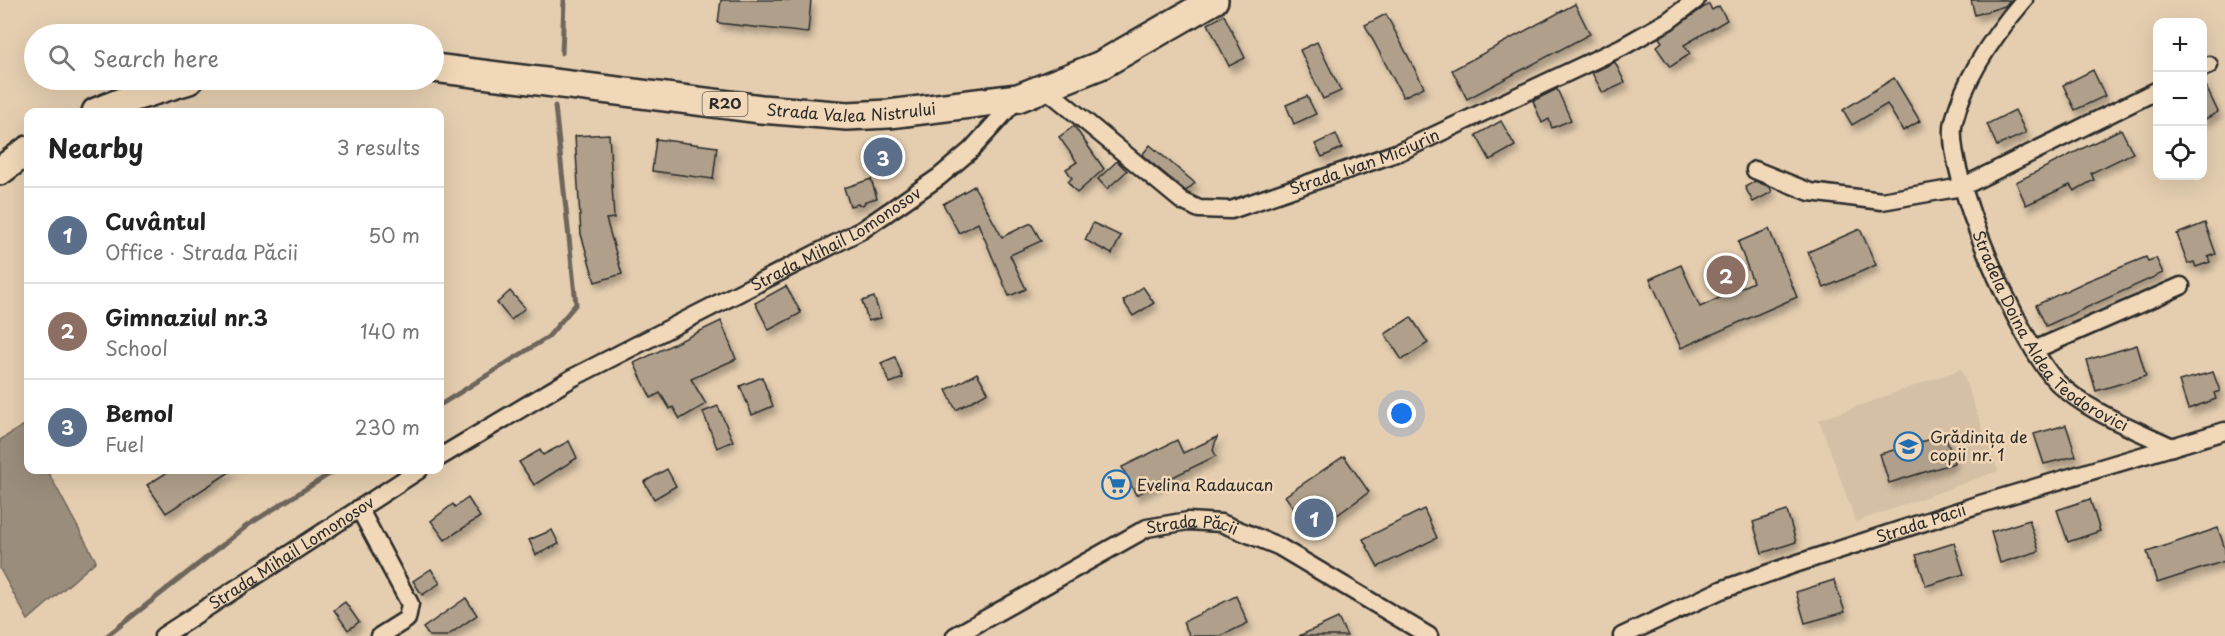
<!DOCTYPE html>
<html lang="en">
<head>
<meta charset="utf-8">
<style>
	body { margin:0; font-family:"Playpen Sans",sans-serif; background:#f2f2f2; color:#222 }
	.controls { position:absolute; right:18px; top:18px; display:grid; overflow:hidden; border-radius:12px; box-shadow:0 6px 24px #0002 }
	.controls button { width:54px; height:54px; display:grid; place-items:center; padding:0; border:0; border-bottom:2px solid #e0e0e0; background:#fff; color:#222; font:30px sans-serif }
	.you { position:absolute; left:1402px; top:414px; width:21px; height:21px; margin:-15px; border:4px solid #fff; border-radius:50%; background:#1a73e8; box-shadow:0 0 0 9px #1a73e833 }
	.badge { display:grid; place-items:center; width:39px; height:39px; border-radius:50%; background:#1f6fb2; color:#fff; font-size:20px; font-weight:700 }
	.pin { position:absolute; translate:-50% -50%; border:3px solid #fff; box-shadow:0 2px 6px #0006 }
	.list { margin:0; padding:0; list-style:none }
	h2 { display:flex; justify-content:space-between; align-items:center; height:78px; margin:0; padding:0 24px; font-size:26px }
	h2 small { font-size:20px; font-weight:400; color:#767676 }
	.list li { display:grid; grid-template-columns:39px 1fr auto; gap:18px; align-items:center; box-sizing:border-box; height:96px; padding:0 24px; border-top:2px solid #e0e0e0 }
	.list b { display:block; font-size:22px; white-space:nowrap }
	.list p { margin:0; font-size:20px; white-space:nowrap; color:#767676 }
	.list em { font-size:20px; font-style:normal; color:#767676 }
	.icon { flex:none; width:33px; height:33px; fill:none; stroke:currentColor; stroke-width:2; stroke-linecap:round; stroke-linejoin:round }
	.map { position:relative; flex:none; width:2225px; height:636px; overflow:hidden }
	.search { position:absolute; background:#fff; box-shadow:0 6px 24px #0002; left:24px; top:24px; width:420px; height:66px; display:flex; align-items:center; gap:15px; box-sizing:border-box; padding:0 21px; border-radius:33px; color:#767676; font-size:22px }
	.panel { position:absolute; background:#fff; box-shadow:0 6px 24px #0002; left:24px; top:108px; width:420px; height:366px; border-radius:12px }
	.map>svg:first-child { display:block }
	.built { fill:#d5c0a5 }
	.water { fill:#9b8d7b; stroke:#6e665b; stroke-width:1.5 }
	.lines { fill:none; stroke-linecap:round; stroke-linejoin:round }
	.stream { stroke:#6e665b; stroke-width:5 }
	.building { fill:#b0a08b; stroke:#2b2b2b; stroke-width:1.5; filter:url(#shadow) }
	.minor-casing { stroke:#2b2b2b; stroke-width:21 }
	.primary-casing { stroke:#2b2b2b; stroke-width:32 }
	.minor { stroke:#f1d8b8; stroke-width:16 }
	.primary { stroke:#f1d8b8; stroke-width:27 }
	.labels { text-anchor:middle; stroke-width:5; stroke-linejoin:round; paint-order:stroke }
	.shield { fill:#f1d8b8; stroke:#665f55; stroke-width:1.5 }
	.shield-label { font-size:15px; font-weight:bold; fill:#2b2b2b }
	.street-label { font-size:16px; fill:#2b2b2b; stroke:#f1d8b8 }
	.poi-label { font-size:16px; fill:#2b2b2b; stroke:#f1d8b8; text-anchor:start }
</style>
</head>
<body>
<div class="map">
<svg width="2225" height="636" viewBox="0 0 2225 636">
	<defs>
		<filter id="shadow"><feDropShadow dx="3.5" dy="6" stdDeviation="3" flood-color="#0004"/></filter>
	</defs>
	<rect width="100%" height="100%" fill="#e5ceb0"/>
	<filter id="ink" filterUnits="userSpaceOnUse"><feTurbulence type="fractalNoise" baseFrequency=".0167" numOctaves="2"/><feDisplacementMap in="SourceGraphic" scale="12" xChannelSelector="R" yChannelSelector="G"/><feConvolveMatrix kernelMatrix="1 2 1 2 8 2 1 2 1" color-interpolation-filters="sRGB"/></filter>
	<g filter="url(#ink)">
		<!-- built -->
		<path class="built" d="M1961,369L1998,471L1856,522L1819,420Z"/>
		<!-- water -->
		<path class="water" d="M24,425L28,434V470H47L96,561L28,620L0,569V440Z"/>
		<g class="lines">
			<!-- stream -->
			<g class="stream">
				<path d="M562,53L564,0"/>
				<path d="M440,405L548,337L576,304L555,106"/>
				<path d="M107,636L248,525L336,470"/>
			</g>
		</g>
		<!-- building -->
		<g class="building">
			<path d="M721,0H811L808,33L718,23Z"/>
			<path d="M1971,0H2010L2005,6L1975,15Z"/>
			<path d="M1575,4L1590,34L1467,99L1452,70Z"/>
			<path d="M1709,4L1712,10L1719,6L1727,20L1684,45L1690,54L1670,67L1656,47L1662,42L1659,38Z"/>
			<path d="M1386,14L1424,87L1403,97L1365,25Z"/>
			<path d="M1224,15L1245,58L1229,66L1208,24Z"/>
			<path d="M1317,42L1341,91L1323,99L1300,50Z"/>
			<path d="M1615,62L1625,83L1603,93L1592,73Z"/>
			<path d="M2093,70L2105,96L2075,110L2063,85Z"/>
			<path d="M1894,78L1920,121L1903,131L1887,104L1852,125L1843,110Z"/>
			<path d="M2202,78L2218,112L2202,121Z"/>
			<path d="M1557,89L1571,120L1552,128L1549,119L1542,123L1533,101Z"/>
			<path d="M1307,96L1316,114L1294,124L1286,105Z"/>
			<path d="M2015,110L2026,133L1997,146L1987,124Z"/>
			<path d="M1501,121L1515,146L1490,160L1476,135Z"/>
			<path d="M1074,126L1104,169L1077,193L1068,182L1072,178L1066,169L1077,162L1059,137Z"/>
			<path d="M2121,129L2133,153L2091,173L2094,180L2074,191L2070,185L2026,205L2016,182Z"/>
			<path d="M609,134L614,218L606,219L622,274L595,282L581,234L575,136Z"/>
			<path d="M1336,134L1342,148L1322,157L1315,144Z"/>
			<path d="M656,139L717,147L713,179L652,171Z"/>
			<path d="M1150,145L1195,183L1186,191L1142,155Z"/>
			<path d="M1117,161L1127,171L1107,189L1098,179Z"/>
			<path d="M871,179L877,198L866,201L863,205L858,204L850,206L844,188Z"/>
			<path d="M1755,181L1770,187L1772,192L1753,202L1745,187Z"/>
			<path d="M974,186L1002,237L1031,223L1041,241L1010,255L1026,289L1009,296L978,223L959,233L943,204Z"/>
			<path d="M1093,223L1121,236L1112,254L1085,240Z"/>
			<path d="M2205,223L2216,254L2208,257L2210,262L2196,267L2194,262L2188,264L2177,234Z"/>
			<path d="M1769,229L1797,297L1681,348L1650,279L1681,265L1700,307L1753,282L1738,242Z"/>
			<path d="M1860,229L1876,265L1824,288L1808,252Z"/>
			<path d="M2146,257L2148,261L2156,258L2163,273L2046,326L2036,305L2087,281Z"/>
			<path d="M786,286L801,313L769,330L755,303Z"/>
			<path d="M1143,287L1154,303L1133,316L1123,301Z"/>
			<path d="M510,291L525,308L511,320L497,303Z"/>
			<path d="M874,297L881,318L868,321L862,301Z"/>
			<path d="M1411,317L1428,343L1402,360L1385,334Z"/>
			<path d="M721,321L736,359L691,379L706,404L680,419L673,407L670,409L660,393L651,398L634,363Z"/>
			<path d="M2137,345L2146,376L2096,391L2087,360Z"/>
			<path d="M895,357L903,378L890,383L881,363Z"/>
			<path d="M2213,372L2220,391L2214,393L2216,399L2188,409L2179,381Z"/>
			<path d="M977,373L988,392L956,410L946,390Z"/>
			<path d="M762,377L773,406L752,415L740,386Z"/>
			<path d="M718,406L733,441L717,448L703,412Z"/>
			<path d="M2066,425L2076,456L2044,464L2034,434Z"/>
			<path d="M1945,435L1954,463L1889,483L1880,454Z"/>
			<path d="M1217,437L1213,450L1216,456L1136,495L1122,467L1177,440L1183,453Z"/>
			<path d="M569,441L577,458L534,485L519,462L540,450L543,455Z"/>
			<path d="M1344,456L1369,492L1312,533L1285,496Z"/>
			<path d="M667,469L676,486L654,499L644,482Z"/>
			<path d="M171,470H233L166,513L147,485Z"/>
			<path d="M468,498L480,517L445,540L431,521L453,504L455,507Z"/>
			<path d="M2090,499L2100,531L2068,542L2057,510Z"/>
			<path d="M1424,509L1437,538L1378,567L1363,539Z"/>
			<path d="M1787,511L1796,542L1762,553L1753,522Z"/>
			<path d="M2029,520L2039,551L2000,563L1991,532Z"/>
			<path d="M2218,528L2225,549V561L2157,583L2147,552Z"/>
			<path d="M552,530L559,544L536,555L529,540Z"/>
			<path d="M1954,543L1964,574L1926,586L1916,555Z"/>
			<path d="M431,569L440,583L422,595L413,581Z"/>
			<path d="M1834,580L1845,612L1805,623L1796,592Z"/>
			<path d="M1236,596L1248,623L1221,636H1190L1183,622Z"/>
			<path d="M466,598L477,615L447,636H429L423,628Z"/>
			<path d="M345,602L359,622L348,630L334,610Z"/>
			<path d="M1338,618L1347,636H1299Z"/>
		</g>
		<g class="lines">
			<defs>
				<g id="minor">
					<path id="s1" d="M2024,0C1994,35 1965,76 1954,121C1942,169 2022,348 2058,383C2088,412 2135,429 2172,447"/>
					<path d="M2202,68L2209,65"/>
					<path id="s2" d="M1045,88L1182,201L1199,209L1231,210L1399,152L1622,47L1668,21L1696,0"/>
					<path d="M1755,170L1810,192L1882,201L1962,187L2158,90"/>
					<path d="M2034,350L2181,286"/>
					<path id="s3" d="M440,457L574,377L862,230L939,177L971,150L1018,98"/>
					<path d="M359,508L410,604L407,619L380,636"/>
					<path id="s4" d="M163,636L419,470"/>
					<path id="s5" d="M955,636L1147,528L1188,521L1221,523L1278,546L1429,636"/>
					<path id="s6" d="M1622,636L1721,590L1789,566L1977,505L2225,431"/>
				</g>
				<g id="primary">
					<path id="s7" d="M434,68L761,109L847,116L889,114L1018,98L1101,65L1214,0"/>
					<path d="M96,112L134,97L189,80"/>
					<path d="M0,171L28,150"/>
				</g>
			</defs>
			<!-- minor casing -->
			<use href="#minor" class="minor-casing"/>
			<!-- primary casing -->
			<use href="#primary" class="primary-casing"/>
			<!-- minor -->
			<use href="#minor" class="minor"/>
			<!-- primary -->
			<use href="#primary" class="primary"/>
		</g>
	</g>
	<!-- icons -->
	<defs>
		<symbol id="school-ring" viewBox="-11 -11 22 22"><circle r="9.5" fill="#f1d8b8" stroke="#1f6fb2" stroke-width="1.5"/><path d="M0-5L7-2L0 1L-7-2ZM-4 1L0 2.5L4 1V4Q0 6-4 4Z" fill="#1f6fb2"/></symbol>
		<symbol id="supermarket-ring" viewBox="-11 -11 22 22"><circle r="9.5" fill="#f1d8b8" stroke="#1f6fb2" stroke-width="1.5"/><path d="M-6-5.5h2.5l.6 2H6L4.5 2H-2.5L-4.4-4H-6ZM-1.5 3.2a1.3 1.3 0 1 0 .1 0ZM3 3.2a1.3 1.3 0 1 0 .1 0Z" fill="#1f6fb2"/></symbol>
	</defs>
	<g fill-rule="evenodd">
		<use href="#school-ring" x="1892" y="430" width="33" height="33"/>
		<use href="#supermarket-ring" x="1100" y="468" width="33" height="33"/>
	</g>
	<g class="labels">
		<!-- shield labels -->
		<rect class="shield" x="702.5" y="92" width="45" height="24" rx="4.5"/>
		<g class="shield-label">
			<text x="725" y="109">R20</text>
		</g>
		<!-- street labels -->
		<g class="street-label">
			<text dy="6" stroke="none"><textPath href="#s7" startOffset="420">Strada Valea Nistrului</textPath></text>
			<text dy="6" stroke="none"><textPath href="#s2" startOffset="370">Strada Ivan Miciurin</textPath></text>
			<text dy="6" stroke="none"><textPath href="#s3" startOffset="452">Strada Mihail Lomonosov</textPath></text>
			<text dy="6" stroke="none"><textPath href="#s1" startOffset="382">Stradela Doina Aldea Teodorovici</textPath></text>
			<text dy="6" stroke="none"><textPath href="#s6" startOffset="320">Strada Păcii</textPath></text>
			<text dy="6" stroke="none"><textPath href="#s5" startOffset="266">Strada Păcii</textPath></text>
			<text dy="6" stroke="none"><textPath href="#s4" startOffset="153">Strada Mihail Lomonosov</textPath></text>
		</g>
		<!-- poi labels -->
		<g class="poi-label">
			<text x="1930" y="443">Grădinița de<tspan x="1930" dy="18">copii nr. 1</tspan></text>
			<text x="1137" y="491">Evelina Radaucan</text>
		</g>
	</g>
</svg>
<div class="controls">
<button>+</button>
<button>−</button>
<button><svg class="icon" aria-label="locate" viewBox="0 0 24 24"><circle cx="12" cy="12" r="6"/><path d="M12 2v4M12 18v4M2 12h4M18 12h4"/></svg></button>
</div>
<div class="you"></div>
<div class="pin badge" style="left:1314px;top:518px;background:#5c6f8a">1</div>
<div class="pin badge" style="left:1726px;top:275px;background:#8d6e63">2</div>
<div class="pin badge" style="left:883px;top:157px;background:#5c6f8a">3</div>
<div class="search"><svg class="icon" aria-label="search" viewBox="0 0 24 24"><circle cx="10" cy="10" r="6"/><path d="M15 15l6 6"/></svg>Search here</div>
<section class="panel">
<h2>Nearby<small>3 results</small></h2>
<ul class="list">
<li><span class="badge" style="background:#5c6f8a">1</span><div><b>Cuvântul</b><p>Office · Strada Păcii</p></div><em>50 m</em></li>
<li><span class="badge" style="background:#8d6e63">2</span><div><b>Gimnaziul nr.3</b><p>School</p></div><em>140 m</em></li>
<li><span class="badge" style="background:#5c6f8a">3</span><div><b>Bemol</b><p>Fuel</p></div><em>230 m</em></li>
</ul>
</section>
</div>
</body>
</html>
